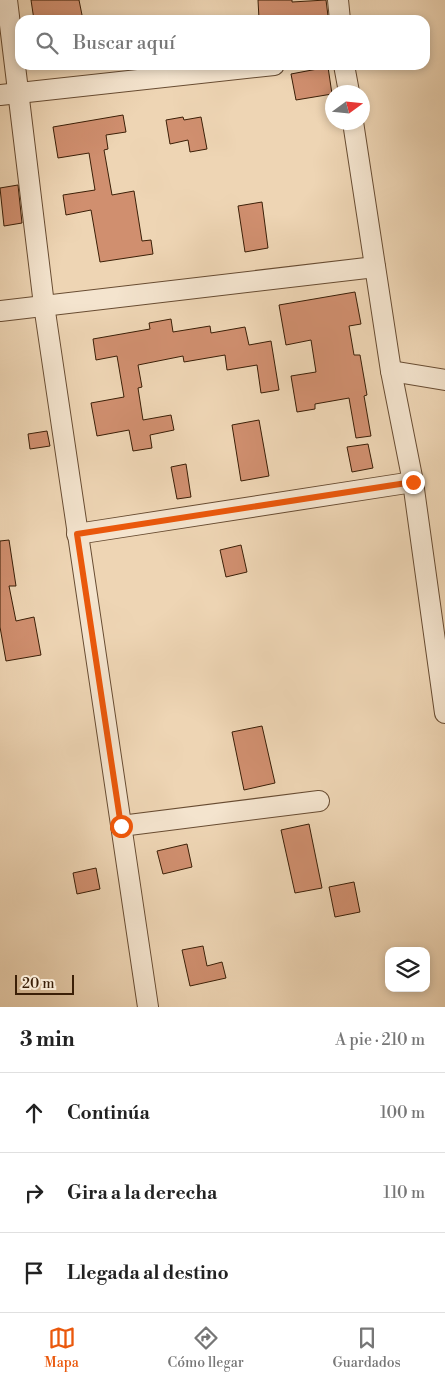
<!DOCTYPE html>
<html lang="es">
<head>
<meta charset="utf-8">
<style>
	body { margin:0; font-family:"Libre Bodoni",serif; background:#f2f2f2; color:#222 }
	.controls { position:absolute; right:15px; bottom:15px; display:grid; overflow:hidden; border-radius:10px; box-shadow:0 2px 8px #0003 }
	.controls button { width:45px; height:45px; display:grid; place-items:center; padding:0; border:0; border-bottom:1px solid #e0e0e0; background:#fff; color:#222; font:25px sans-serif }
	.compass { position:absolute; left:325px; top:85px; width:45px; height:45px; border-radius:50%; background:#fff; box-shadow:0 2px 8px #0003; rotate:75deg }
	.scale { position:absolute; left:15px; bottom:12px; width:59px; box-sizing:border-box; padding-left:5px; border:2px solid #3b1f07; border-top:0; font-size:14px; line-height:18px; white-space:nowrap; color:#3b1f07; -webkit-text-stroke:4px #f4e4ce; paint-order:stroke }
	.stop { position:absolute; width:15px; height:15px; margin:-11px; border:4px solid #ea580c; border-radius:50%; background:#fff }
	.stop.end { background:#ea580c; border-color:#fff; box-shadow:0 1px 5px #0008 }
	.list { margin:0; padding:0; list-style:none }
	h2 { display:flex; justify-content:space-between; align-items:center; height:65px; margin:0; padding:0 20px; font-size:21px }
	h2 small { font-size:16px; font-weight:400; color:#767676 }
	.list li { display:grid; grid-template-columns:32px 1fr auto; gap:15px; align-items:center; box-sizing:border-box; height:80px; padding:0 20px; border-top:1px solid #e0e0e0 }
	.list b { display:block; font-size:19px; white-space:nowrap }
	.list em { font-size:16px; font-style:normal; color:#767676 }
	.icon { flex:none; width:28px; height:28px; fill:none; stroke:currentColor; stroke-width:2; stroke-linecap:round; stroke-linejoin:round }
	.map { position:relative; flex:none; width:445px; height:1007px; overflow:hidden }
	.search { position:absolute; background:#fff; box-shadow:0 2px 8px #0003; left:15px; right:15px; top:15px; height:55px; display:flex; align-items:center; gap:12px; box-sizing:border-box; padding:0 18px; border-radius:15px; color:#767676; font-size:19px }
	.sheet { height:305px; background:#fff }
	nav { display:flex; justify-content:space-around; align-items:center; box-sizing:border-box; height:70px; border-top:1px solid #e0e0e0; background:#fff; font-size:14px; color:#767676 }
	nav a { display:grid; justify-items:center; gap:2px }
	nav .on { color:#ea580c }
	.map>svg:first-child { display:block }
	.building { fill:#d08f6f; stroke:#3b1f07 }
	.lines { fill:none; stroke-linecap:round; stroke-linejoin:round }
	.minor-casing { stroke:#684c32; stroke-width:22 }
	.minor { stroke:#f4e4ce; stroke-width:20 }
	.route { stroke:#ea580c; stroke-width:6 }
</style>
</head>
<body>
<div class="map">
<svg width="445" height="1007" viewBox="0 0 445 1007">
	<rect width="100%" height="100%" fill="#eed5b4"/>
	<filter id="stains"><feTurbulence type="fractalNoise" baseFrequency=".004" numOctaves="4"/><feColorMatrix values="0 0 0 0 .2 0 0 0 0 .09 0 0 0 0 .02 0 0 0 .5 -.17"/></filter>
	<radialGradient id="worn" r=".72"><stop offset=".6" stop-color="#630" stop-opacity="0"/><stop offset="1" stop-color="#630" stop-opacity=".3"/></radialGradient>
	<!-- building -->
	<g class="building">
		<path d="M31,0H79L83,20H34Z"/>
		<path d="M258,0H292V2L326,0L328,16L259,19Z"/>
		<path d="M328,67L332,94L296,100L291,74Z"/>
		<path d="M123,115L126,132L106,135L108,149L104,150L112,195L134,191L142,241L151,240L153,254L100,262L91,210L66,215L63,195L95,190L89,153L58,158L53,127Z"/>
		<path d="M183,117L184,120L201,117L207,149L190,152L188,140L170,144L166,120Z"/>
		<path d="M18,185L22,223L4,226L0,188Z"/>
		<path d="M262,202L268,248L245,252L238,206Z"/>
		<path d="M355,292L361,324L349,326L354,355H360L367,395L364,396L371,436L356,438L349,398L315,404V409L297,412L291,376L316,372L311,340L286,345L279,305Z"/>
		<path d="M171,319L173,332L210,326L211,333L245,327L249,345L271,341L279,390L261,393L257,365L227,370L225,355L184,362L183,356L138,365L142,387L138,388L143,420L171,415L174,430L150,435L152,448L133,451L129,430L97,436L91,403L124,397L117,356L96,360L93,339L150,329L149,323Z"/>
		<path d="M259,420L269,476L241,481L232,425Z"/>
		<path d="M47,431L50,446L30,449L28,434Z"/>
		<path d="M368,444L373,468L352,472L347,447Z"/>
		<path d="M186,464L191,497L177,499L171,467Z"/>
		<path d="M9,540L16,586H9L16,621L34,617L41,655L6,661L0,627V541Z"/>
		<path d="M241,545L247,572L226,577L220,550Z"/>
		<path d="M262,726L275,783L244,790L232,732Z"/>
		<path d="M309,824L322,888L295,893L281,830Z"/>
		<path d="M187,844L192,867L163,874L157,851Z"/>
		<path d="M96,868L100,889L77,894L73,873Z"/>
		<path d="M354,882L360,912L335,917L329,887Z"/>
		<path d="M203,946L207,966L222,962L226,978L190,986L182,950Z"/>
	</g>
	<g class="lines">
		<defs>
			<g id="minor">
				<path d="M7,0L44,305L148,1007"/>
				<path d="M338,0L340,20"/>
				<path d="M344,65L349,92"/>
				<path d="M0,95L274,65"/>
				<path d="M353,122L391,371L413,482L445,713"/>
				<path d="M0,311L375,267"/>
				<path d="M391,371L445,380"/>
				<path d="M77,534L413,482"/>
				<path d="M121,826L319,801"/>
			</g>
		</defs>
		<!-- minor casing -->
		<use href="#minor" class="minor-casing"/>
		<!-- minor -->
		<use href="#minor" class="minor"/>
	</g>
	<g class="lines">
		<!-- route -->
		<path class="route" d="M121,826L77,534L413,482"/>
	</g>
	<rect width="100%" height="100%" filter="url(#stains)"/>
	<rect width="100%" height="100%" fill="url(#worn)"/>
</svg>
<div class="controls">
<button><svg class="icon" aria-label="layers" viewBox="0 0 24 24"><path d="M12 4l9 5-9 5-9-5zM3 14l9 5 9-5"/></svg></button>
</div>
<svg class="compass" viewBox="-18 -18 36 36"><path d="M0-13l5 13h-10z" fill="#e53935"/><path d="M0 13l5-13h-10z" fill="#767676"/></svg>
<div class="scale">20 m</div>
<div class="stop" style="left:121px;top:826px"></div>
<div class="stop end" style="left:413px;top:482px"></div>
<div class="search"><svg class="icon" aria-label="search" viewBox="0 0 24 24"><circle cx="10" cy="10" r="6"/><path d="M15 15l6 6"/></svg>Buscar aquí</div>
</div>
<section class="sheet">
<h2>3 min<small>A pie · 210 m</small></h2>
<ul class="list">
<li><svg class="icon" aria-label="ahead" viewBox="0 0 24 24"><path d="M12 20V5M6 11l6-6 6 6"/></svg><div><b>Continúa</b></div><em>100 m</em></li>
<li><svg class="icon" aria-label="right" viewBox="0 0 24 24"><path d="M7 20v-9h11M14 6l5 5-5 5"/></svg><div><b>Gira a la derecha</b></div><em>110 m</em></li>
<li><svg class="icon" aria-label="arrive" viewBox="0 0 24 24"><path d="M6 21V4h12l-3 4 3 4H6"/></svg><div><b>Llegada al destino</b></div></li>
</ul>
</section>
<nav>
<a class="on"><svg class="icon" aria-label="map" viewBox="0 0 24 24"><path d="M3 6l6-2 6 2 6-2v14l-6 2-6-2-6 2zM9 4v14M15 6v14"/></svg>Mapa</a>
<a><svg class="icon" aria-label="directions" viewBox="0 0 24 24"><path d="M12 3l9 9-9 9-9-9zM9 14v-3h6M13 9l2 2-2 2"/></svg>Cómo llegar</a>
<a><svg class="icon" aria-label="saved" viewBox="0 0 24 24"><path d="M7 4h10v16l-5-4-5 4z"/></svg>Guardados</a>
</nav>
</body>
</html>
